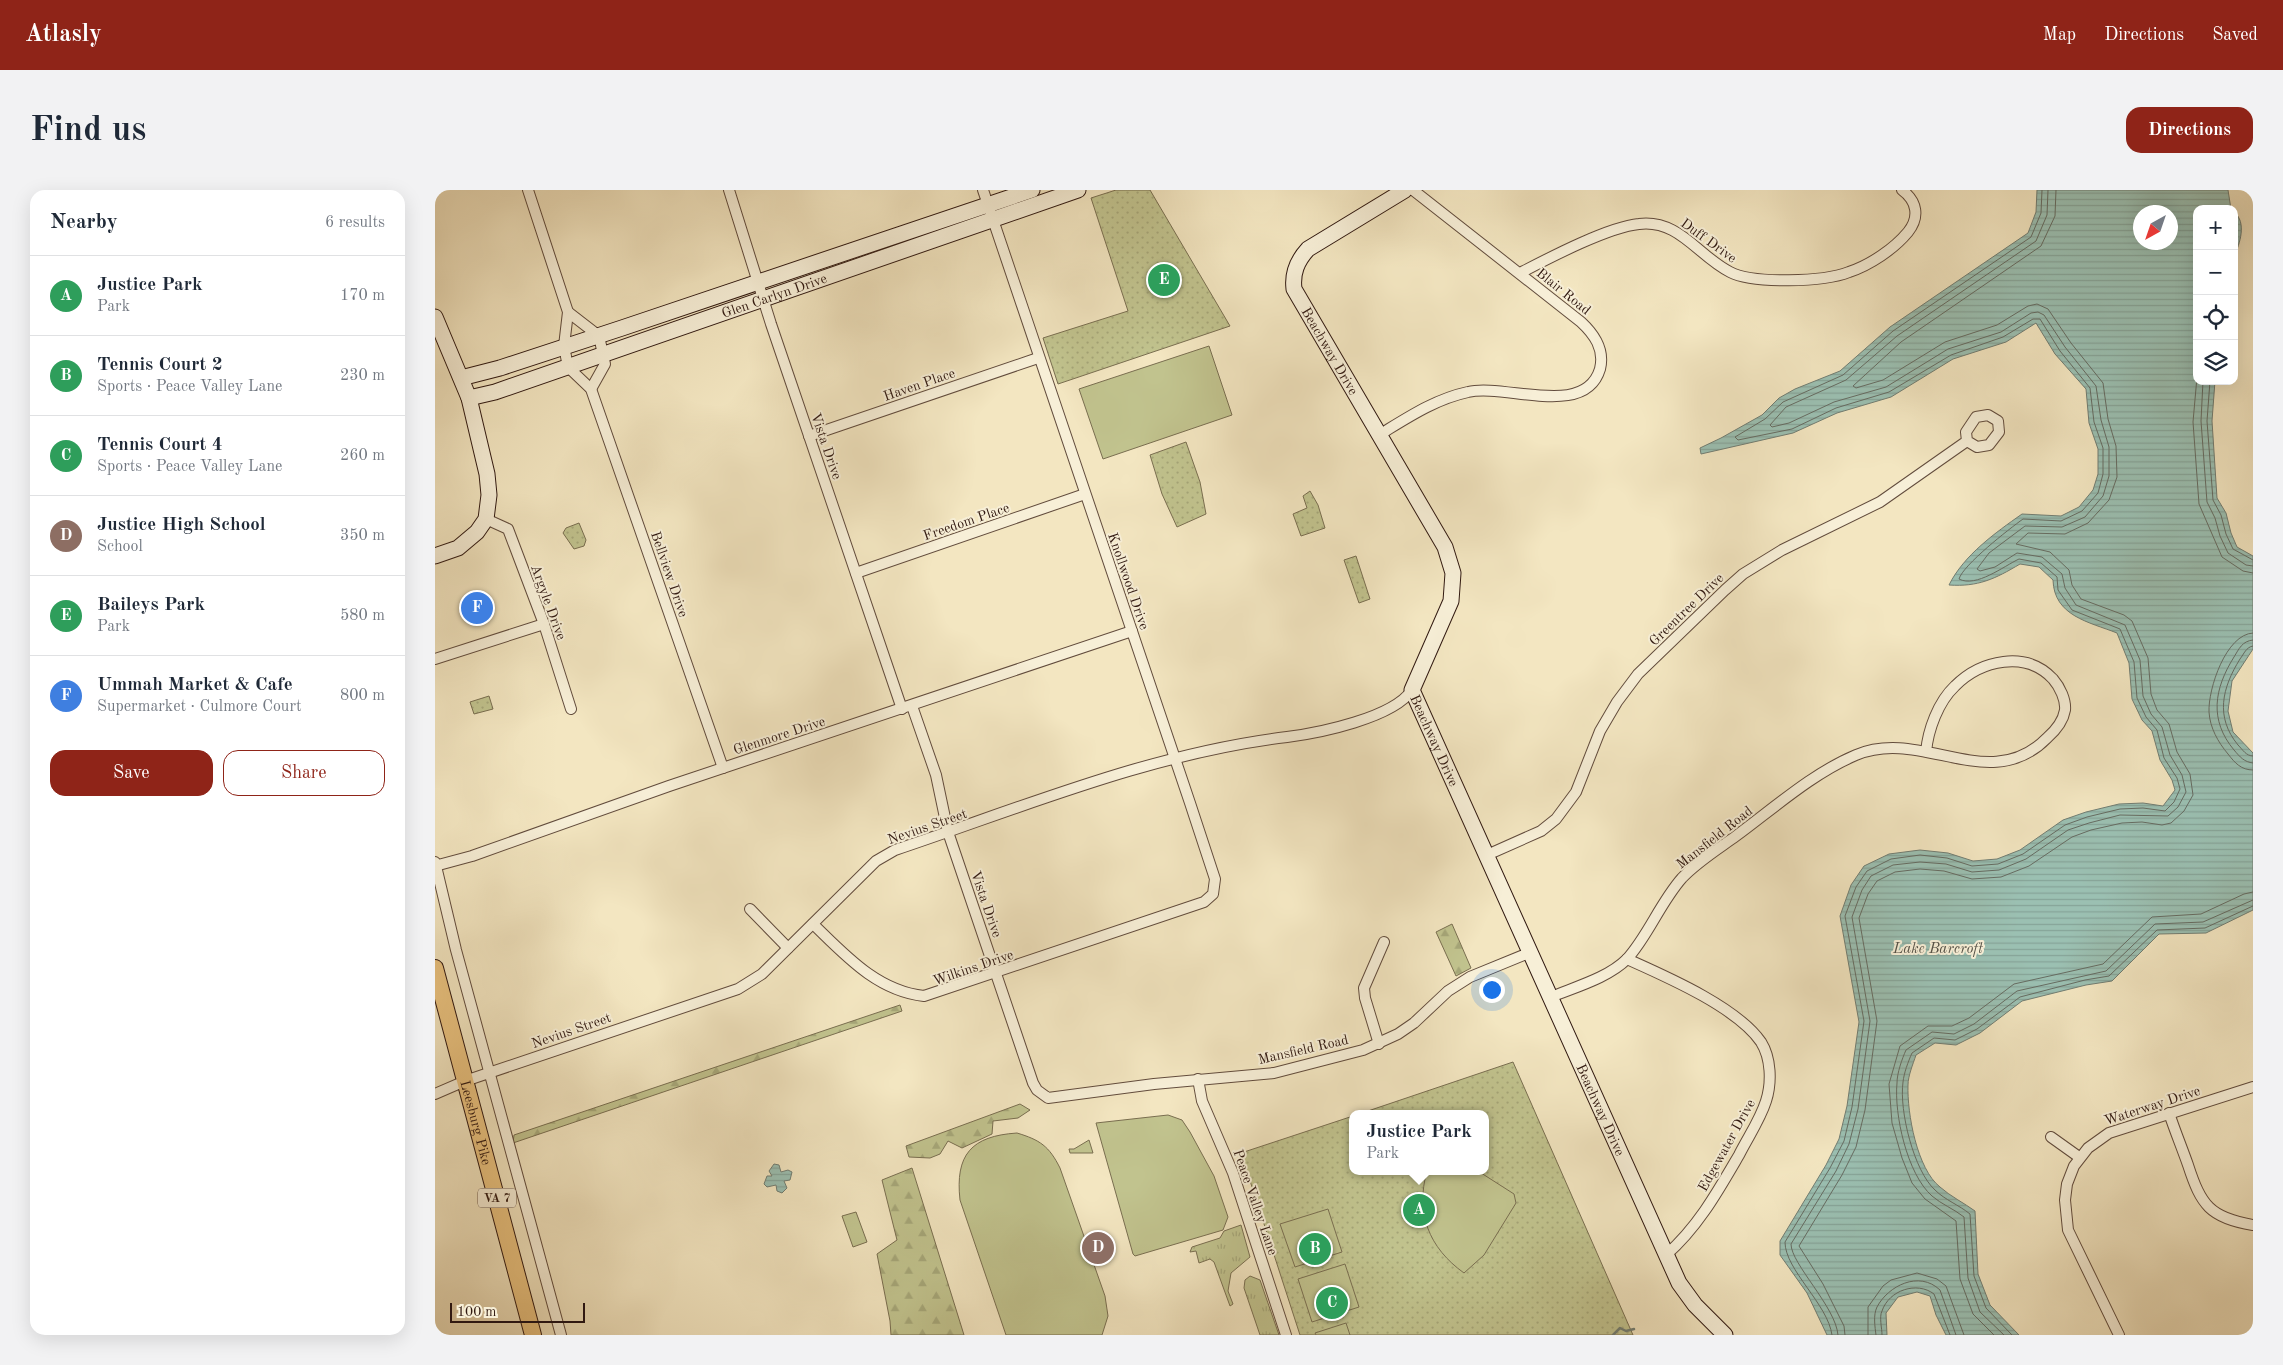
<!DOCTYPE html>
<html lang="en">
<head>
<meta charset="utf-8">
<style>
	body { margin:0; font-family:"Old Standard TT",serif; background:#f2f2f3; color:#1f2937 }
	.controls { position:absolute; right:15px; top:15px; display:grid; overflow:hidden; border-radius:10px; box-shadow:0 5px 20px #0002 }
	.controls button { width:45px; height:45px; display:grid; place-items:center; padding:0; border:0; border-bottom:1px solid #e0e1e3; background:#fff; color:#1f2937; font:25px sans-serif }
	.compass { position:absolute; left:1698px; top:15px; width:45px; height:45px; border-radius:50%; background:#fff; box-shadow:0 5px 20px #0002; rotate:220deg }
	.scale { position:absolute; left:15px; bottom:12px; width:135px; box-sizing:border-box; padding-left:5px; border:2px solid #311911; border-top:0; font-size:14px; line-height:18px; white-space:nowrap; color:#311911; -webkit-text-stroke:4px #f7efd7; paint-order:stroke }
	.you { position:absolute; left:1056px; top:799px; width:18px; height:18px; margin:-12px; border:4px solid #fff; border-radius:50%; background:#1a73e8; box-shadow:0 0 0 8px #1a73e833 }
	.badge { display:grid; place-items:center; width:32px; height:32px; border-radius:50%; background:#8f2418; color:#fff; font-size:16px; font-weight:700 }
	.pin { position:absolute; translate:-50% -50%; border:2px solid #fff; box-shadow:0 1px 5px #0006 }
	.popup { position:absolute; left:914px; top:920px; width:140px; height:65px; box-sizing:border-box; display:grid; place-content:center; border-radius:10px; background:#fff; filter:drop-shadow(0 1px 4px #0005); font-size:16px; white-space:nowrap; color:#747a83 }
	.popup b { font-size:19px; color:#1f2937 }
	.popup::after { content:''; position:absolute; left:50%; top:100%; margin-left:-10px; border:10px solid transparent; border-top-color:#fff }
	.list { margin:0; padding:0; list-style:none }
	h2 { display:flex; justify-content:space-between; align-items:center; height:65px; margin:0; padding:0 20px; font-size:21px }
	h2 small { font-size:16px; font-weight:400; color:#747a83 }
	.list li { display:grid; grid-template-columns:32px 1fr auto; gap:15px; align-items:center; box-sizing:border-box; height:80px; padding:0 20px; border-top:1px solid #e0e1e3 }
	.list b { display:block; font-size:19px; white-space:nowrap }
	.list p { margin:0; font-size:16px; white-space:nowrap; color:#747a83 }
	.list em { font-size:16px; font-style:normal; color:#747a83 }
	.actions { display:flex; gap:10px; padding:15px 20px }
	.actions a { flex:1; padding:11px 0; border:1px solid #8f2418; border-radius:15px; text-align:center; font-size:18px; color:#8f2418 }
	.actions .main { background:#8f2418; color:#fff }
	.icon { flex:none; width:28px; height:28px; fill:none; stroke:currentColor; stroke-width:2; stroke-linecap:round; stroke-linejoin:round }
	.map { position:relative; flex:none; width:1818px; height:1145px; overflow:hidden; border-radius:15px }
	header { display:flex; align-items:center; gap:30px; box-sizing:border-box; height:70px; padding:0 25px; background:#8f2418; color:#fff }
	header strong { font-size:24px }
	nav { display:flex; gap:28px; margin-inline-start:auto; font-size:18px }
	.intro { display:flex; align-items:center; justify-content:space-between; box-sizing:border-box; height:120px; padding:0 30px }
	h1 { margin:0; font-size:35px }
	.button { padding:12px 22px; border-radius:15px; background:#8f2418; color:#fff; font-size:18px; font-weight:700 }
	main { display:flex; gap:30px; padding:0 30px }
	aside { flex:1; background:#fff; border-radius:15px; box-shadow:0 5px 20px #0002 }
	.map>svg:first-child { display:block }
	.grass { fill:url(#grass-tufts); stroke:#796e50 }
	.forest { fill:url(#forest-firs); stroke:#796e50 }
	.park { fill:url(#park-dots); stroke:#796e50 }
	.pitch { fill:#c1c38e; stroke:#796e50 }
	.water { fill:url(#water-rules); stroke:#717d72; fill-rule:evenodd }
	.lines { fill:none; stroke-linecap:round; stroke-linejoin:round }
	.shore { stroke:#666c62; stroke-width:1 }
	.stream { stroke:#717d72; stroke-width:2.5 }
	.street-casing { stroke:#624c3d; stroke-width:12 }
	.secondary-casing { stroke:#311911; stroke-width:17 }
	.primary-casing { stroke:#311911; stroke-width:18 }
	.street { stroke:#f7efd7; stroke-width:10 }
	.secondary { stroke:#f7efd7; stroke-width:15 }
	.primary { stroke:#eac380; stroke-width:16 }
	.labels { text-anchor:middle; stroke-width:4; stroke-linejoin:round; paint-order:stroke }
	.shield { fill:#f7efd7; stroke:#6c594c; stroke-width:1 }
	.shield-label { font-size:12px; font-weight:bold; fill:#311911 }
	.street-label { font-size:14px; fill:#311911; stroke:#f7efd7 }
	.water-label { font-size:15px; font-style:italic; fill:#565349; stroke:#f7efd7 }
</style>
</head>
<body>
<header>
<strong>Atlasly</strong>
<nav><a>Map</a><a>Directions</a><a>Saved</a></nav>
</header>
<div class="intro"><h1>Find us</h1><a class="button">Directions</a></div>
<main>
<aside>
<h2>Nearby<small>6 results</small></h2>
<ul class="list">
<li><span class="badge" style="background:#2e9e5b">A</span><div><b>Justice Park</b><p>Park</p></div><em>170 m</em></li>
<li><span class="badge" style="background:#2e9e5b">B</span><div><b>Tennis Court 2</b><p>Sports · Peace Valley Lane</p></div><em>230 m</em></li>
<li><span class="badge" style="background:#2e9e5b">C</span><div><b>Tennis Court 4</b><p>Sports · Peace Valley Lane</p></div><em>260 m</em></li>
<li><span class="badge" style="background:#8d6e63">D</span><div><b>Justice High School</b><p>School</p></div><em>350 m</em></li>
<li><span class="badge" style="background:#2e9e5b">E</span><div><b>Baileys Park</b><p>Park</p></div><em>580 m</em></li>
<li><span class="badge" style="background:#3f7fe0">F</span><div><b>Ummah Market &amp; Cafe</b><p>Supermarket · Culmore Court</p></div><em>800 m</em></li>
</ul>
<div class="actions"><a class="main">Save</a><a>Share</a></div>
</aside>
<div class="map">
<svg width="1818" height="1145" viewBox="0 0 1818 1145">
	<defs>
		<pattern id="grass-tufts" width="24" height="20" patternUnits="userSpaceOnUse" patternTransform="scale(1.25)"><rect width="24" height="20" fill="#c1c38e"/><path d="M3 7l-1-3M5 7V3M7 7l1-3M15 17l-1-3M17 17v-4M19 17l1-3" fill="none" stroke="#a6a779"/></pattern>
		<pattern id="forest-firs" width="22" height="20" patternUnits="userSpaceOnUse" patternTransform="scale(1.25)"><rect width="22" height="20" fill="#c1c38e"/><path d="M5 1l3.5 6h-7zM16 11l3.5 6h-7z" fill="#a6a779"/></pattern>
		<pattern id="park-dots" width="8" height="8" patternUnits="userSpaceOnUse" patternTransform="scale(1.25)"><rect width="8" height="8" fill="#c1c38e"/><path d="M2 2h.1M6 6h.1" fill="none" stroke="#a6a779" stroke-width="1.8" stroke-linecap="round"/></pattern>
		<pattern id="water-rules" width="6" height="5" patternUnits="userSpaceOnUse" patternTransform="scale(1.25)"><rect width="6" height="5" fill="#9bc0b2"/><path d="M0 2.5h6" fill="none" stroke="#86a498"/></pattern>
	</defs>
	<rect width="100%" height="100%" fill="#f3e6c1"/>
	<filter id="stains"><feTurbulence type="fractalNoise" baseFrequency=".004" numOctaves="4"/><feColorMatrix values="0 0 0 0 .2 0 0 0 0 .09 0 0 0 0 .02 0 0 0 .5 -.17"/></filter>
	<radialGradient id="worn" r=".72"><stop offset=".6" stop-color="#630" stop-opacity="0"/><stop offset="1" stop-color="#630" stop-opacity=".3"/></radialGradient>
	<!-- grass -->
	<g class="grass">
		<path d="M806,1035L815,1067L796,1083L793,1101L798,1114L795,1116L779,1072L775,1069L764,1073L761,1061L755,1062L757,1057L785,1048L789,1041Z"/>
		<path d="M815,1086L825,1090L844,1145H825L809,1098L810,1090Z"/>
	</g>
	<!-- forest -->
	<g class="forest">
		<path d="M1017,734L1036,778L1021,786L1001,742Z"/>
		<path d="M465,815L467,821L78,953L79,945Z"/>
		<path d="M585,914L595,920L583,928L558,931L557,944L527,958L513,951L505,964L495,968L474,967L471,956Z"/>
		<path d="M477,978L529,1145H456L455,1131L442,1064L462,1050L447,990Z"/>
	</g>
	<!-- park -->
	<g class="park">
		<path d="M681,0H715L795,136L623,194L608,148L693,121L656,8Z"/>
		<path d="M751,252L765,292L771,324L742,337L727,304L715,265Z"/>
		<path d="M875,301L883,315L890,338L866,346L858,324L872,318L868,306Z"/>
		<path d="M144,333L151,350L149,356L139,359L128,343L131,338Z"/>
		<path d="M921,366L935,409L924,413L909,370Z"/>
		<path d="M54,506L58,519L39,524L35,512Z"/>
		<path d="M1078,872L1198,1145H865L806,963L918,926V981H1050V924H924Z"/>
	</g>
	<!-- pitch -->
	<g class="pitch">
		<path d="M774,156L797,225L668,269L644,199Z"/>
		<path d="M733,925L747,930L755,942L779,986L793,1027L788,1040L700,1066L698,1064L661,933Z"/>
		<path d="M582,943C605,950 614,956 625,978L670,1106L673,1126L667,1145H571L525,1010C520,965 536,946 582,943Z"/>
		<path d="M654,950L658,963H635L634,959H639Z"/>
		<path d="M992,981H1043L1079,1004L1081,1013L1049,1065L1029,1083C994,1058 980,1023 992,981Z"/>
		<path d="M893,1019L907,1062L860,1077L845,1034Z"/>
		<path d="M421,1022L432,1052L418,1057L407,1026Z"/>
		<path d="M910,1074L924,1117L877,1132L863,1089Z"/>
		<path d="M911,1133L915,1145H881L880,1143Z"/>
	</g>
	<!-- water -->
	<g class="water">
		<path d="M1602,0H1793L1796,19H1762V191H1780L1777,231L1782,308L1791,323L1796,343L1802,357L1818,366V459L1797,491L1793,521L1798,542L1818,563V720L1771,743L1724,744L1677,791L1651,795L1587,811L1545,843L1521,855L1500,853L1481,865C1478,874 1473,886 1473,895C1472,923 1482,979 1505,997C1515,1006 1529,1013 1540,1021L1543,1084L1555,1115L1584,1145H1511L1501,1125L1495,1106L1482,1102L1463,1107L1451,1123L1452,1145H1392L1372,1103L1345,1065V1051L1391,975L1404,949L1412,916L1424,832L1405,726L1416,695L1429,676L1454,664L1485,660L1513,663L1538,671L1562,669L1585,660L1628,630L1651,622L1684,614L1708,613L1728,616L1740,600L1737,590L1725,570L1717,541L1707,530L1697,509L1694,473L1682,443C1654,432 1619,426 1618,390L1604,377L1585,374C1560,389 1543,397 1514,395C1529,365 1560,343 1587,324L1626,326L1644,317L1658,300L1663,284V259L1654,233L1651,199L1620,164L1601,133L1571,152L1518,169L1456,207L1402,223L1358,243L1266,264L1265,258L1286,248L1327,225L1344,208L1360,199L1405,181L1455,137L1593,43L1601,22ZM1736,22V52H1706V22Z"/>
		<path d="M1799,22C1812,32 1805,54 1799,66Z"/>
		<path d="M339,974L344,975L346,982L353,980L357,982L355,990L349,991L352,998L347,1003L342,1001L341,995L332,997L329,994L332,986H337L334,981Z"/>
	</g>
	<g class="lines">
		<!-- shore -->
		<g class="shore">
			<path d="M1762,187L1758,232L1764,314L1787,367L1808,381L1818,383"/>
			<path d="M1768,191L1766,231L1772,312L1780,328L1785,346L1793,363L1811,375L1818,376"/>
			<path d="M1775,191L1772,231L1778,310L1786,325L1791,344L1798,359L1818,370"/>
			<path d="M1818,443C1791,444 1773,499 1774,522C1775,538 1783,552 1793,564C1800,573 1806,580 1818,580"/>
			<path d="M1818,450C1807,451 1804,459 1799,467C1779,499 1774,530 1799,560C1805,567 1809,572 1818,573"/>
			<path d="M1818,456C1811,457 1809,464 1805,469C1787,498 1780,527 1803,555C1808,560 1811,566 1818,566"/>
			<path d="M1397,1145C1393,1114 1350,1080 1350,1052L1395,978L1409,951L1417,917L1429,831L1410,726L1421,697L1432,681L1456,669L1485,665L1512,668L1537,676L1563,674L1588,664L1630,635L1652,627L1685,619L1708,618L1730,621L1739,612L1745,599L1742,588L1729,568L1722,540L1711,527L1702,508L1699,472L1685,439L1637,420L1623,400L1622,387L1606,373L1584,369C1569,376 1541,398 1524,389C1528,375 1574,339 1588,329L1626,331L1647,321L1663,303L1668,284V258L1659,232L1655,198L1625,161L1605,129H1598L1568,147L1516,165L1454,202L1401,218L1357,239L1303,250L1300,247L1330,229L1348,212L1408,185L1458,141L1596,47L1606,23L1607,0"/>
			<path d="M1403,1145C1401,1117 1356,1074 1356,1054L1401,981L1414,954L1423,919L1435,831L1417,727L1427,700L1436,686L1458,675L1485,672L1511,674L1537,682L1564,680L1591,669L1633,640L1654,633L1685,625L1733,626L1743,617L1751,602L1747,585L1735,565L1727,537L1716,524L1708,506L1705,470L1690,435L1641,415L1630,398L1627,384L1607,367L1582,363L1560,377L1545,381L1542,379L1554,363L1590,336L1627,337L1650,327L1668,306L1674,286V257L1666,230L1661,196L1630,157L1609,125L1603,122L1596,123L1566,142L1513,159L1451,197L1399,212L1354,233L1337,237L1335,235L1351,217L1411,190L1462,146L1601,51L1612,25L1613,0"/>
			<path d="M1410,1145L1409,1136L1388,1094L1364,1056L1407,985L1421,957L1430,920L1442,831L1424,728L1433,704L1442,691L1460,682L1485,679L1509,681L1537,689L1566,687L1594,676L1637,647L1656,640L1687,633L1707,632L1727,635L1736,633L1749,621L1758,605L1755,584L1742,562L1734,534L1722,520L1716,504L1713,468L1697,431L1689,425L1646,409L1637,395L1634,380L1615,362L1581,354L1593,343L1630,344L1653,333L1674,310L1682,287L1681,256L1673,229L1668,193L1636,153L1613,119L1602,114L1593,116L1562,135L1510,152L1448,190L1421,198L1418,196L1466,152L1606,56L1620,26L1621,0"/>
			<path d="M1433,1145V1117L1448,1096L1456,1090L1482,1083L1502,1089L1511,1096L1529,1145"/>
			<path d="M1441,1145C1440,1137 1438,1125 1442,1117C1453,1096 1484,1080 1505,1100L1521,1145"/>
			<path d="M1447,1145C1447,1138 1444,1127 1447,1121C1454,1100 1482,1091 1499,1104L1515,1145"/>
			<path d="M1559,1145L1538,1124L1525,1089L1521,1031L1490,1009L1477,993L1467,968L1457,933L1454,894L1465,856L1493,836H1517L1534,828L1579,794L1668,774L1717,727L1766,724L1809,704L1818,702"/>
			<path d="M1569,1145L1545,1122L1533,1088L1529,1027C1519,1019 1506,1014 1497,1006C1472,984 1459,924 1462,893C1462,883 1467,869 1471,860L1497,842L1519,844L1539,834L1582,801L1671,781L1720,734L1768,732L1818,710"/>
			<path d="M1577,1145L1551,1118L1539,1086L1535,1024C1524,1015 1510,1010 1500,1000C1479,981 1464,921 1468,892C1469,883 1473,872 1477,863L1499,848L1520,850L1542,839L1585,807L1650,790L1674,786L1722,740L1770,738L1818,716"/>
		</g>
		<!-- stream -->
		<path class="stream" d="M1178,1145L1185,1138L1191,1141L1199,1139"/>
		<defs>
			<g id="street">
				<path d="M93,0L133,122L129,156L133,177L156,199L288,578"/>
				<path d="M294,0L336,134L467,519"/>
				<path d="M1085,83C1114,68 1173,37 1204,34C1244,29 1263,66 1295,82C1318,94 1389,92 1414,82C1435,75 1459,59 1473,42C1485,27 1482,11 1467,0"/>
				<path d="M133,122L164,146L170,174L156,199"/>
				<path d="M944,245C972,228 1000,209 1033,202C1070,193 1150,229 1165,179C1170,159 1159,144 1146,132L978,0"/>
				<path d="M374,246L603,168"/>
				<path d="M51,329L73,339L109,434L136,519"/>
				<path d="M421,383L650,304"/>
				<path d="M0,469L109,434"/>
				<path d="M477,516L501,585L513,642L598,893L602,900L613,908L719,894L839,883L928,860L963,844L979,833L1013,801L1035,787L1096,762"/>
				<path d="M1052,665L1106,641L1121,629L1141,602L1165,541L1182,512L1203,484L1290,400L1308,384L1347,360L1445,312L1532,251L1542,257L1554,255L1564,242L1563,231L1553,225L1541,227L1531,242L1532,251"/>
				<path d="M0,672L21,760L126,1145"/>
				<path d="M0,676L37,666L234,596L697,441"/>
				<path d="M315,719L353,758"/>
				<path d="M378,734C410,765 442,801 489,806L769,712L778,704L780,689L755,613L548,0"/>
				<path d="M1192,769C1230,786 1302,817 1326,852C1336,868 1337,892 1331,911C1325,930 1313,947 1304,965C1283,1001 1263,1037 1231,1065"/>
				<path d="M1116,807C1140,797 1173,788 1192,769C1213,746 1225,713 1247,688C1262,672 1283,659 1301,646C1339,618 1378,583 1421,565C1487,537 1555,606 1612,548C1620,541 1628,532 1630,520C1631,510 1625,497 1618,489C1591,460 1546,470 1520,496C1503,512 1493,540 1491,562"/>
				<path d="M944,854L930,808L929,798L949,752"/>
				<path d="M763,889L767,911L798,983L851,1145"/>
				<path d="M0,904L30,891L303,799L327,784L441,671L460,660C588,617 717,563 852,547C884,543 958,528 977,500"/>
				<path d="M1734,923C1740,941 1747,958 1753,975C1766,1015 1775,1028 1818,1035"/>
				<path d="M1616,947L1644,967"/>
				<path d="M1684,1145L1633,1040L1630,1010L1632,994L1639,976L1653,958L1674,943L1818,897"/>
			</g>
			<g id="secondary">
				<path id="s1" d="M970,0L873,59C862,71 857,83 859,99L1010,357L1018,383L1016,411L977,500L1244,1093L1260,1115L1290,1145"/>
				<path d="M0,127L34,208L52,284L54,305L51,329L42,342L23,358L0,366"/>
				<path d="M26,188L65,178L187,138L597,0"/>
				<path id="s2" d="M34,208L60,202L643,0"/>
			</g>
			<g id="primary">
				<path id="s3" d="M0,778L98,1145"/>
			</g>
		</defs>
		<!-- street casing -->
		<use href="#street" class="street-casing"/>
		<!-- secondary casing -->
		<use href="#secondary" class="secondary-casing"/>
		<!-- primary casing -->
		<use href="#primary" class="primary-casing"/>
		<!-- street -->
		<use href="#street" class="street"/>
		<!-- secondary -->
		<use href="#secondary" class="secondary"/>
		<!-- primary -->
		<use href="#primary" class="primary"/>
	</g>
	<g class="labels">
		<!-- shield labels -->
		<rect class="shield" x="43" y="998.5" width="38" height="19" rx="4"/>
		<g class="shield-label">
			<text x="62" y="1012">VA 7</text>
		</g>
		<!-- street labels -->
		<g class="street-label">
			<text transform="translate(1274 50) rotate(36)" y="5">Duff Drive</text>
			<text transform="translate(1129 101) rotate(39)" y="5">Blair Road</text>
			<text dy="5" stroke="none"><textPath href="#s2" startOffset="322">Glen Carlyn Drive</textPath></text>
			<text dy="5" stroke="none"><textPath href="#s1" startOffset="229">Beachway Drive</textPath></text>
			<text transform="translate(484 194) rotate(-19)" y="5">Haven Place</text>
			<text transform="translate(392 256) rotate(71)" y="5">Vista Drive</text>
			<text transform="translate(531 331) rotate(-19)" y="5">Freedom Place</text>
			<text transform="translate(235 384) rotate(71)" y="5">Bellview Drive</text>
			<text transform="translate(694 391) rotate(71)" y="5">Knollwood Drive</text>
			<text transform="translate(114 412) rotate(70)" y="5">Argyle Drive</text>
			<text transform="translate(1251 419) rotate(-44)" y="5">Greentree Drive</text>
			<text transform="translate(344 545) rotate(-18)" y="5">Glenmore Drive</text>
			<text dy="5" stroke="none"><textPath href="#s1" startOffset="664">Beachway Drive</textPath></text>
			<text transform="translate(492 636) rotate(-19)" y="5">Nevius Street</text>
			<text transform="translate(1279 647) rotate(-38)" y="5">Mansfield Road</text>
			<text transform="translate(552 714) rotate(71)" y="5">Vista Drive</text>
			<text transform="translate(538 777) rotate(-19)" y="5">Wilkins Drive</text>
			<text transform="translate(136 840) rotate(-19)" y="5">Nevius Street</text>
			<text transform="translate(868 859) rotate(-13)" y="5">Mansfield Road</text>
			<text transform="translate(1717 915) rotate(-18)" y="5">Waterway Drive</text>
			<text dy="5" stroke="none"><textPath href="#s1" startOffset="1069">Beachway Drive</textPath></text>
			<text dy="5" stroke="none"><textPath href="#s3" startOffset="160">Leesburg Pike</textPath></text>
			<text transform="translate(1291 955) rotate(-61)" y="5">Edgewater Drive</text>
			<text transform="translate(821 1012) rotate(71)" y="5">Peace Valley Lane</text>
		</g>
		<!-- water labels -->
		<g class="water-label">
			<text x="1503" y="763">Lake Barcroft</text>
		</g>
	</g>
	<rect width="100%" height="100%" filter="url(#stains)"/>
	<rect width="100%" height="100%" fill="url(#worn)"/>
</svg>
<div class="controls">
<button>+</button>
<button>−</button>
<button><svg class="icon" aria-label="locate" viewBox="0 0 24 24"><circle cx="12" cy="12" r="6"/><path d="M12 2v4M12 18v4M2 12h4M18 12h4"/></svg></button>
<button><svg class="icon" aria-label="layers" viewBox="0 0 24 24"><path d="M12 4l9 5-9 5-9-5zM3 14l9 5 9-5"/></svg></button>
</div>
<svg class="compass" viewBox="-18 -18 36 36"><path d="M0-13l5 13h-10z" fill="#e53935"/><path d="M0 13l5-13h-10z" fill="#747a83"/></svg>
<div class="scale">100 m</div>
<div class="you"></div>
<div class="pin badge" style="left:984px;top:1020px;background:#2e9e5b">A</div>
<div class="popup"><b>Justice Park</b>Park</div>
<div class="pin badge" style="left:880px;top:1059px;background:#2e9e5b">B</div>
<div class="pin badge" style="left:897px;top:1113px;background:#2e9e5b">C</div>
<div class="pin badge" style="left:663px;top:1058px;background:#8d6e63">D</div>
<div class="pin badge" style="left:729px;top:90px;background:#2e9e5b">E</div>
<div class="pin badge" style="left:42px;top:418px;background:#3f7fe0">F</div>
</div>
</main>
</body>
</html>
